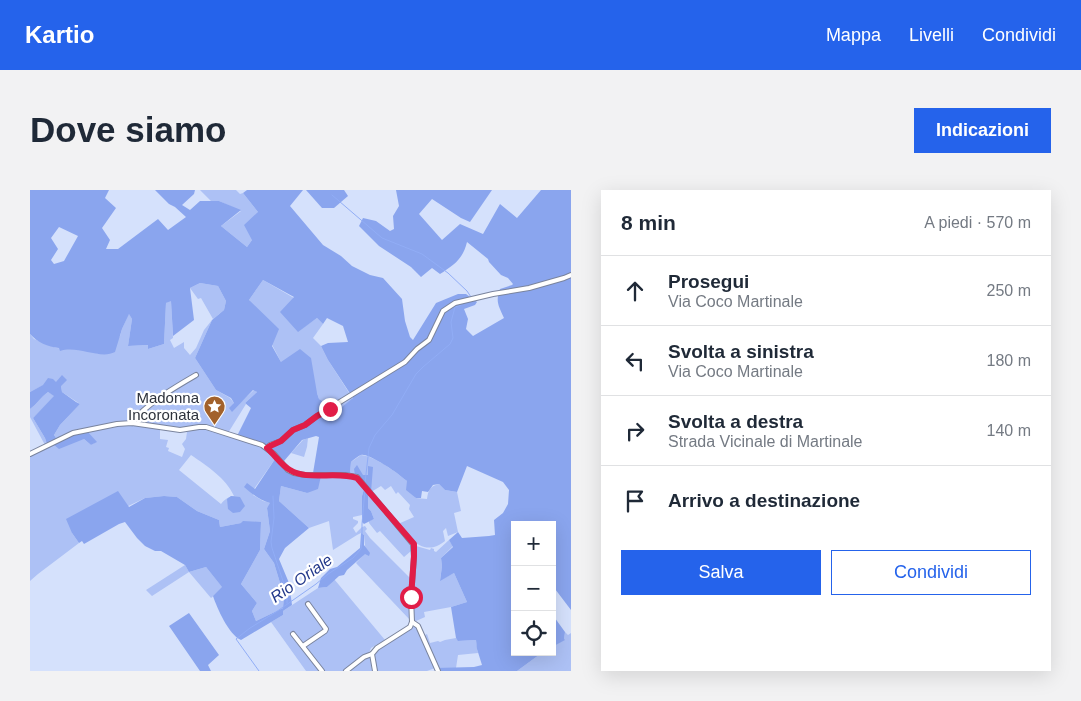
<!DOCTYPE html>
<html lang="it">
<head>
<meta charset="utf-8">
<style>
	body { margin:0; font-family:Arial,sans-serif; background:#f2f2f3; color:#1f2937 }
	.controls { position:absolute; right:15px; bottom:15px; display:grid; overflow:hidden; border-radius:0px; box-shadow:0 5px 20px #0002 }
	.controls button { width:45px; height:45px; display:grid; place-items:center; padding:0; border:0; border-bottom:1px solid #e0e1e3; background:#fff; color:#1f2937; font:25px sans-serif }
	.stop { position:absolute; width:15px; height:15px; margin:-11px; border:4px solid #e11d48; border-radius:50%; background:#fff }
	.stop.end { background:#e11d48; border-color:#fff; box-shadow:0 1px 5px #0008 }
	.list { margin:0; padding:0; list-style:none }
	h2 { display:flex; justify-content:space-between; align-items:center; height:65px; margin:0; padding:0 20px; font-size:21px }
	h2 small { font-size:16px; font-weight:400; color:#747a83 }
	.list li { display:grid; grid-template-columns:32px 1fr auto; gap:15px; align-items:center; box-sizing:border-box; height:70px; padding:0 20px; border-top:1px solid #e0e1e3 }
	.list b { display:block; font-size:19px; white-space:nowrap }
	.list p { margin:0; font-size:16px; white-space:nowrap; color:#747a83 }
	.list em { font-size:16px; font-style:normal; color:#747a83 }
	.actions { display:flex; gap:10px; padding:15px 20px }
	.actions a { flex:1; padding:11px 0; border:1px solid #2563eb; border-radius:0px; text-align:center; font-size:18px; color:#2563eb }
	.actions .main { background:#2563eb; color:#fff }
	.icon { flex:none; width:28px; height:28px; fill:none; stroke:currentColor; stroke-width:2; stroke-linecap:round; stroke-linejoin:round }
	.map { position:relative; flex:none; width:541px; height:481px; overflow:hidden; border-radius:0px }
	header { display:flex; align-items:center; gap:30px; box-sizing:border-box; height:70px; padding:0 25px; background:#2563eb; color:#fff }
	header strong { font-size:24px }
	nav { display:flex; gap:28px; margin-inline-start:auto; font-size:18px }
	.intro { display:flex; align-items:center; justify-content:space-between; box-sizing:border-box; height:120px; padding:0 30px }
	h1 { margin:0; font-size:35px }
	.button { padding:12px 22px; border-radius:0px; background:#2563eb; color:#fff; font-size:18px; font-weight:700 }
	main { display:flex; gap:30px; padding:0 30px }
	aside { flex:1; background:#fff; border-radius:0px; box-shadow:0 5px 20px #0002 }
	.map>svg:first-child { display:block }
	.green { fill:#adc1f5; fill-rule:evenodd }
	.forest { fill:#8aa5ee; fill-rule:evenodd }
	.lines { fill:none; stroke-linecap:round; stroke-linejoin:round }
	.stream { stroke:#91adf6; stroke-width:1 }
	.minor-casing { stroke:#7a849d; stroke-width:6 }
	.minor { stroke:#fff; stroke-width:4 }
	.route { stroke:#e11d48; stroke-width:6 }
	.labels { text-anchor:middle; stroke-width:4.5; stroke-linejoin:round; paint-order:stroke }
	.poi-label { font-size:15px; fill:#2d323c; stroke:#fff; text-anchor:end }
	.water-label { font-size:16px; font-style:italic; fill:#23398b; stroke:#fff }
</style>
</head>
<body>
<header>
<strong>Kartio</strong>
<nav><a>Mappa</a><a>Livelli</a><a>Condividi</a></nav>
</header>
<div class="intro"><h1>Dove siamo</h1><a class="button">Indicazioni</a></div>
<main>
<div class="map">
<svg width="541" height="481" viewBox="0 0 541 481">
	<rect width="100%" height="100%" fill="#d5e1fc"/>
	<!-- green -->
	<g class="green">
		<path d="M170,0H206L210,4L213,3L228,22L222,50L217,57L191,36L211,21L189,11H181Z"/>
		<path d="M233,90L264,108L268,141L287,128L293,134L283,148L291,156L298,170L323,209L308,220L289,209L287,203L251,172L219,110Z"/>
		<path d="M170,93L188,96L196,111L194,120L183,129L171,108L168,109L160,98Z"/>
		<path d="M141,110L143,148L140,150L144,158L154,152V158L160,165L166,158L174,140L182,130L165,168L186,200L200,208L204,213L201,221L224,200L227,202L215,213L216,214L198,243L185,238H155L101,231L26,248L24,245L30,235L50,214L32,202L31,196L26,193L14,195L0,202V144L4,149L26,158L49,159L70,164L90,146L92,139L99,123L102,129L98,156L119,155L118,159L134,154L136,113Z"/>
		<path d="M18,202L25,206L3,228L15,248L17,254L15,255L0,227V219C7,214 11,207 18,202Z"/>
		<path d="M102,234L130,239V249L138,250L136,257L139,258L138,261L152,267L155,259L152,254L156,249L157,242L163,240L175,239L187,242L232,256L245,269L224,299L223,305L233,311L241,313L237,318L240,341L234,359L244,373L254,406L253,418L226,431L222,421L227,413L211,394L230,360L231,332L211,333L190,337L189,330L167,321L147,307L134,306L115,308L42,343L49,353L8,384L0,391V266L23,254L54,249L61,255L66,252L58,242ZM161,265C177,276 196,288 204,306C199,306 194,310 191,314L149,280Z"/>
		<path d="M278,248L277,257L274,267L261,263L273,250Z"/>
		<path d="M331,265C342,266 355,275 364,281C369,284 372,288 377,291L386,308L397,309C398,301 400,296 409,294L415,300L427,302L431,321L424,323L428,342L418,346L416,338L413,341L415,351C412,353 408,356 404,357C388,361 377,344 368,334L384,327L379,319L380,315L368,302L366,304L361,296L355,300L351,296L341,302L338,286L325,285L320,283L321,272Z"/>
		<path d="M291,286C302,286 316,284 326,289C330,291 332,295 334,299L332,306V325L323,327V329L328,331V333L323,338L326,343L332,337L335,336L337,339L335,341L340,348L380,388L379,401L380,430L326,373C339,360 335,362 334,345L331,343L327,345L303,360L299,331L279,338L249,311L251,296L277,303Z"/>
		<path d="M338,303L353,323L379,351L382,358L381,361L374,367L350,341L347,343L339,333V331L344,329L341,321L338,318Z"/>
		<path d="M419,350L423,356L411,368L412,376L410,390L424,383L437,412L421,417L394,422L395,427L386,431L383,430L381,408L386,356L400,360L401,358L404,359V361L406,362Z"/>
		<path d="M155,375L159,382L176,377L193,398L181,408L159,382L122,406L116,400Z"/>
		<path d="M304,389L355,450L341,458L339,463L314,481H294L262,441L261,443L291,481H276L241,432L253,425V421L288,398L297,397Z"/>
		<path d="M385,436L405,478L393,446L397,444L400,453L408,451L410,452L415,450L426,448L429,451L446,450L448,463L428,465L426,478H405L397,481H347L344,466L345,462Z"/>
		<path d="M535,442L538,445L541,443V481H487L513,462H522V457L534,449Z"/>
		<path d="M337,467H340L342,481H318Z"/>
	</g>
	<!-- forest -->
	<g class="forest">
		<path d="M0,0H79L75,8L86,18L72,38L80,50L76,59H88L128,29L138,40L156,27L145,17L139,14L125,0H165L164,4L152,15L160,20L170,11H189L211,20L191,36L217,57L222,50L214,35L228,22L213,3L217,0H273L260,16L293,55L311,66L322,76L340,85L353,88L372,109L375,131L380,147L383,150L406,113L428,104H436L447,112L445,115L434,119L438,129L436,139L443,146L474,128C469,116 465,112 470,99L482,95L483,94L478,88L471,85L459,72L458,69L437,52C433,69 424,75 410,84L402,78L391,87L381,77L349,56L329,36L333,28L346,31L360,41L364,39L363,26L369,16L366,0H462L440,32L431,28L402,9L389,24L412,50L430,34L453,44L470,14L487,28L511,0H541V420L522,395V335H485V381L482,382L485,389V462H513L487,481H406L405,478L444,477L452,475L447,459L446,450L428,451L426,448L421,417L437,412L424,383L410,391L412,376L411,368L423,357L419,350L428,342L432,348L459,346L465,345L464,330L473,323L478,314L479,300L473,292L437,276L427,302L415,300L409,294L403,295L398,302L392,301L391,308H386L376,300L377,291C372,288 369,284 364,281C358,277 337,263 331,265C328,266 323,270 321,272L320,283H283L289,247L286,246L272,250L254,271L234,254L207,246L221,218L215,213L227,202L223,200L202,222L199,218L204,213L201,208L186,200L165,168L182,130L194,120L196,111L188,96L170,93L160,98L164,130L143,146L141,111L136,113L134,154L118,159V155L98,156L102,129L99,124L92,139L85,162C70,170 48,155 30,161L29,158C18,157 7,152 0,144ZM29,37L48,46L34,71L24,74L21,70L28,59L21,48ZM233,90L264,107L250,122L268,142L287,128L293,134L297,128L313,136L318,152L298,153L291,156L298,170L323,208L308,220L289,209L287,203L281,168L270,159L251,172L242,156L249,139L219,110Z"/>
		<path d="M276,0H314L318,6L304,18H292Z"/>
		<path d="M32,185L37,190L31,196L32,202L46,212L50,214L30,235L24,245L26,248L30,246L31,247L17,254L15,248L3,228L24,206L18,202C11,207 7,214 0,219V202L13,195L18,188L23,189L26,192Z"/>
		<path d="M58,242L67,252L61,255L54,249L29,259L23,254L43,244Z"/>
		<path d="M245,269L258,280L291,286L288,299L277,303L251,296L249,311L279,338L255,358L249,369L259,393L262,415L253,421V425L211,450C199,445 187,418 183,406L192,397L176,377L159,382L155,375L131,361H125L115,356L107,348L95,332L89,334L54,354L52,351L49,353L42,343L36,329L88,301L99,317L115,308L134,306L147,307L167,321L189,330L190,337L211,333L213,331L231,332L230,360L211,394L227,413L222,421L226,431L253,418L254,406L244,373L234,359L240,341L237,318L240,313C230,310 222,304 214,297L217,293L225,299Z"/>
		<path d="M327,275L333,285H338V276L343,277L341,302L325,285L324,279Z"/>
		<path d="M334,299L338,303V318L341,321L344,329L334,334L332,332V306Z"/>
		<path d="M201,306L210,307L215,316L210,322L203,323L198,319L197,309Z"/>
		<path d="M331,343L334,345V355L340,363L339,366L335,364L317,380L314,385L309,386L297,397L288,398L291,388L300,379L307,377L330,358Z"/>
		<path d="M159,423L189,465L178,475L181,481H170L139,436Z"/>
		<path d="M522,424L535,442L534,449L535,450L522,457Z"/>
	</g>
	<g class="lines">
		<!-- stream -->
		<g class="stream">
			<path d="M302,5L352,48L392,64L418,83L437,101L441,107"/>
			<path d="M356,232L362,225L386,184L393,177L420,154L423,148L421,132L425,117L431,115"/>
			<path d="M335,293L339,258L345,245L356,232"/>
			<path d="M243,306L244,328L241,352L242,358L257,403V413"/>
			<path d="M229,481L206,449L220,438L246,422L286,394L298,384L323,368L331,359L332,350V334L335,299"/>
		</g>
		<defs>
			<g id="minor">
				<path d="M102,233C114,215 147,196 166,185"/>
				<path d="M237,258L240,255L251,251L263,240L275,235L287,226L375,172L387,159L399,150L413,121L425,113L463,104L499,98L534,88L541,85"/>
				<path d="M0,264L43,243L87,234L102,233L150,240L169,237H176L232,255L244,264L258,280L264,283L275,285H315L327,287L383,354L384,367L381,407L382,432"/>
				<path d="M382,432L388,436L408,481"/>
				<path d="M263,444L292,481"/>
				<path d="M273,456L295,441L296,439L278,414"/>
				<path d="M316,481L334,467L342,464"/>
				<path d="M345,481L342,464L347,458L380,437L382,432"/>
			</g>
		</defs>
		<!-- minor casing -->
		<use href="#minor" class="minor-casing"/>
		<!-- minor -->
		<use href="#minor" class="minor"/>
	</g>
	<g class="lines">
		<!-- route -->
		<path class="route" d="M300,219L287,226L275,235L263,240L251,251L240,256L237,258C245,265 251,275 260,280C277,291 307,281 327,288L384,354V366L381,407"/>
	</g>
	<!-- icons -->
	<defs>
		<symbol id="sight-pin" viewBox="-11 -11 22 30"><path d="M0 17L-7.5 6A9.5 9.5 0 1 1 7.5 6Z" fill="#a2612b" stroke="#fff"/><path d="M0-6L1.8-2.2L6-1.7L2.9 1.2L3.7 5.4L0 3.3L-3.7 5.4L-2.9 1.2L-6-1.7L-1.8-2.2Z" fill="#fff"/></symbol>
	</defs>
	<g fill-rule="evenodd">
		<use href="#sight-pin" x="172" y="204" width="25" height="34"/>
	</g>
	<g class="labels">
		<!-- poi labels -->
		<g class="poi-label">
			<text x="169" y="213">Madonna<tspan x="169" dy="17">Incoronata</tspan></text>
		</g>
		<!-- water labels -->
		<g class="water-label">
			<text transform="translate(271 388) rotate(-35)" y="6">Rio Oriale</text>
		</g>
	</g>
</svg>
<div class="controls">
<button>+</button>
<button>−</button>
<button><svg class="icon" aria-label="locate" viewBox="0 0 24 24"><circle cx="12" cy="12" r="6"/><path d="M12 2v4M12 18v4M2 12h4M18 12h4"/></svg></button>
</div>
<div class="stop" style="left:381px;top:407px"></div>
<div class="stop end" style="left:300px;top:219px"></div>
</div>
<aside>
<h2>8 min<small>A piedi · 570 m</small></h2>
<ul class="list">
<li><svg class="icon" aria-label="ahead" viewBox="0 0 24 24"><path d="M12 20V5M6 11l6-6 6 6"/></svg><div><b>Prosegui</b><p>Via Coco Martinale</p></div><em>250 m</em></li>
<li><svg class="icon" aria-label="left" viewBox="0 0 24 24"><path d="M17 20v-9H6M10 6l-5 5 5 5"/></svg><div><b>Svolta a sinistra</b><p>Via Coco Martinale</p></div><em>180 m</em></li>
<li><svg class="icon" aria-label="right" viewBox="0 0 24 24"><path d="M7 20v-9h11M14 6l5 5-5 5"/></svg><div><b>Svolta a destra</b><p>Strada Vicinale di Martinale</p></div><em>140 m</em></li>
<li><svg class="icon" aria-label="arrive" viewBox="0 0 24 24"><path d="M6 21V4h12l-3 4 3 4H6"/></svg><div><b>Arrivo a destinazione</b></div></li>
</ul>
<div class="actions"><a class="main">Salva</a><a>Condividi</a></div>
</aside>
</main>
</body>
</html>
